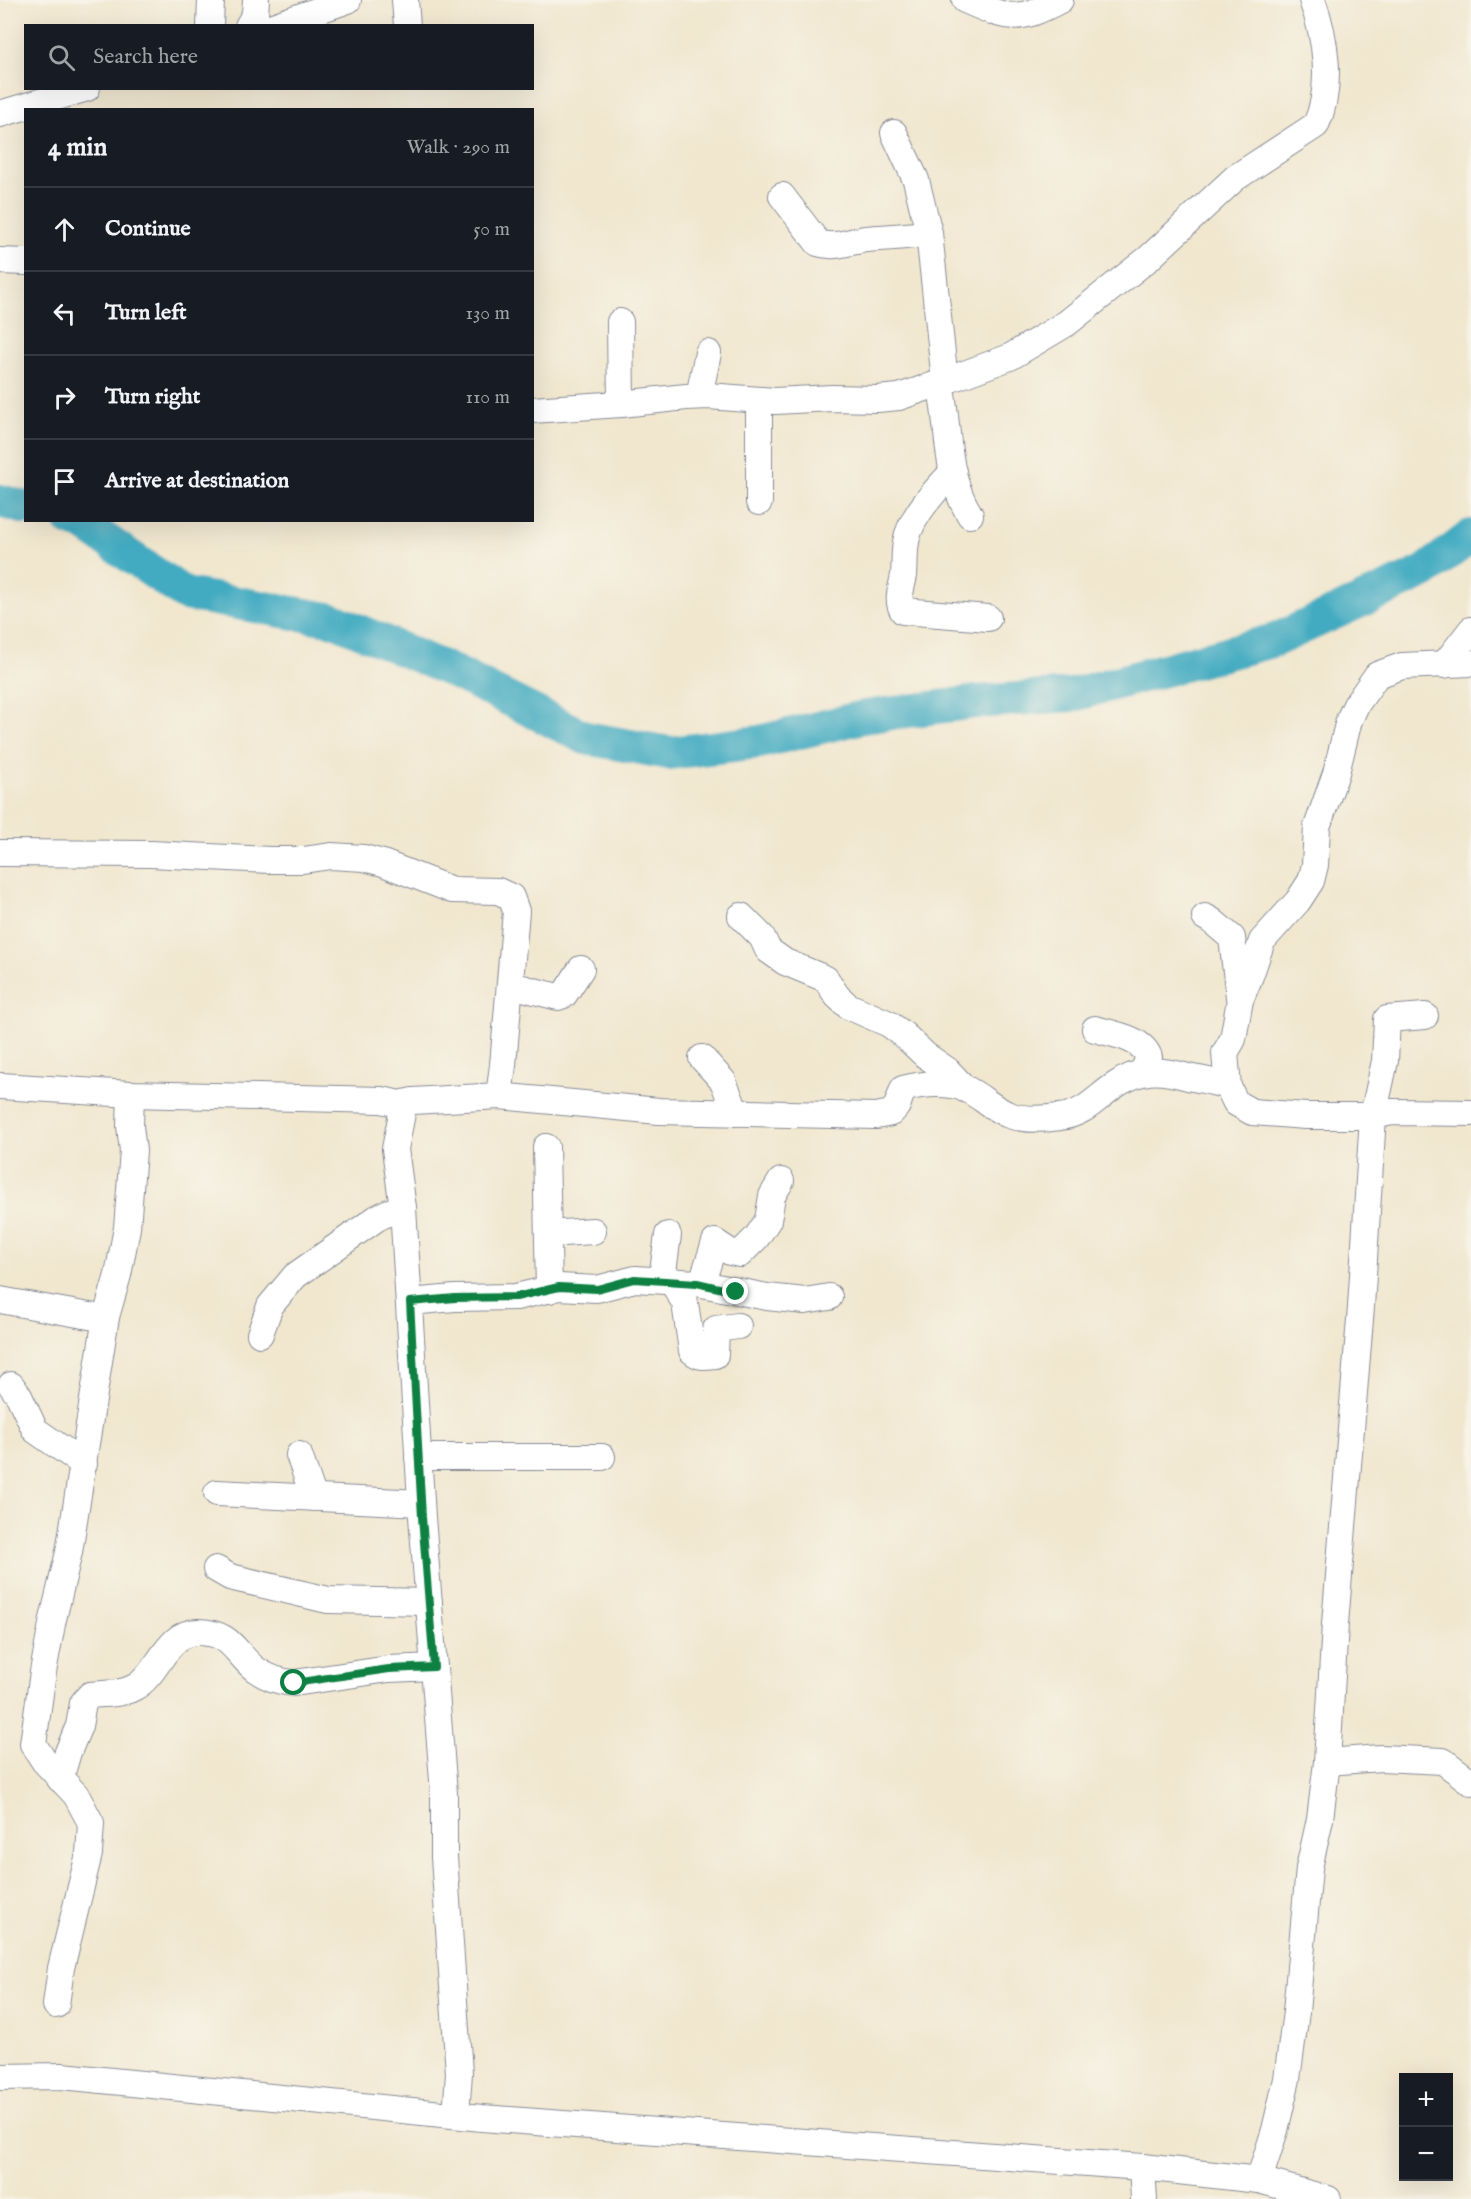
<!DOCTYPE html>
<html lang="en">
<head>
<meta charset="utf-8">
<style>
	body { margin:0; font-family:"IM FELL English",serif; background:#20242c; color:#f1f3f6 }
	.controls { position:absolute; right:18px; bottom:18px; display:grid; overflow:hidden; border-radius:0px; box-shadow:0 6px 24px #0002 }
	.controls button { width:54px; height:54px; display:grid; place-items:center; padding:0; border:0; border-bottom:2px solid #363941; background:#171b24; color:#f1f3f6; font:30px sans-serif }
	.stop { position:absolute; width:18px; height:18px; margin:-14px; border:4px solid #0b8043; border-radius:50%; background:#fff }
	.stop.end { background:#0b8043; border-color:#fff; box-shadow:0 2px 6px #0008 }
	.list { margin:0; padding:0; list-style:none }
	h2 { display:flex; justify-content:space-between; align-items:center; height:78px; margin:0; padding:0 24px; font-size:26px }
	h2 small { font-size:20px; font-weight:400; color:#9ea1a6 }
	.list li { display:grid; grid-template-columns:39px 1fr auto; gap:18px; align-items:center; box-sizing:border-box; height:84px; padding:0 24px; border-top:2px solid #363941 }
	.list b { display:block; font-size:22px; white-space:nowrap }
	.list em { font-size:20px; font-style:normal; color:#9ea1a6 }
	.icon { flex:none; width:33px; height:33px; fill:none; stroke:currentColor; stroke-width:2; stroke-linecap:round; stroke-linejoin:round }
	.map { position:relative; flex:none; width:1471px; height:2199px; overflow:hidden }
	.search { position:absolute; background:#171b24; box-shadow:0 6px 24px #0002; left:24px; top:24px; width:510px; height:66px; display:flex; align-items:center; gap:15px; box-sizing:border-box; padding:0 21px; border-radius:0px; color:#9ea1a6; font-size:22px }
	.panel { position:absolute; background:#171b24; box-shadow:0 6px 24px #0002; left:24px; top:108px; width:510px; height:414px; border-radius:0px }
	.map>svg:first-child { display:block }
	.lines { fill:none; stroke-linecap:round; stroke-linejoin:round }
	.river { stroke:#42abc1; stroke-width:34 }
	.minor-casing { stroke:#868b96; stroke-width:28 }
	.minor { stroke:#fff; stroke-width:26 }
	.route { stroke:#0b8043; stroke-width:8 }
</style>
</head>
<body>
<div class="map">
<svg width="1471" height="2199" viewBox="0 0 1471 2199">
	<rect width="100%" height="100%" fill="#f7f3e8"/>
	<filter id="ink" filterUnits="userSpaceOnUse"><feTurbulence type="fractalNoise" baseFrequency=".0167" numOctaves="2"/><feDisplacementMap in="SourceGraphic" scale="12" xChannelSelector="R" yChannelSelector="G"/><feConvolveMatrix kernelMatrix="1 2 1 2 8 2 1 2 1" color-interpolation-filters="sRGB"/></filter>
	<filter id="wash" filterUnits="userSpaceOnUse"><feTurbulence type="fractalNoise" baseFrequency=".008" numOctaves="4" result="noise"/><feDisplacementMap in="SourceGraphic" scale="24" xChannelSelector="R" yChannelSelector="G"/><feGaussianBlur stdDeviation="1.35" result="paint"/><feColorMatrix in="noise" values="0 0 0 0 0 0 0 0 0 0 0 0 0 0 0 0 0 1.4 0 .05"/><feComposite in="paint" operator="in"/></filter>
	<g filter="url(#wash)">
		<rect width="100%" height="100%" fill="#f1e7cf"/>
		<g class="lines">
			<!-- river -->
			<g class="river">
				<path d="M0,501L26,508"/>
				<path d="M70,520L83,524L185,594L334,620L454,672L586,738L669,753L759,742L863,717L976,702L1072,695L1275,640L1424,572L1471,536"/>
			</g>
		</g>
	</g>
	<g filter="url(#ink)">
		<g class="lines">
			<defs>
				<g id="minor">
					<path d="M405,0L407,26"/>
					<path d="M965,0C1008,19 1017,23 1060,0"/>
					<path d="M210,26L211,0"/>
					<path d="M248,26L255,14L256,0"/>
					<path d="M273,26L348,0"/>
					<path d="M0,114L87,88"/>
					<path d="M894,133L916,180L929,233L945,381"/>
					<path d="M782,196L818,243C835,249 850,241 866,239C887,237 908,237 929,233"/>
					<path d="M0,261L26,262"/>
					<path d="M620,322L621,404"/>
					<path d="M940,383C950,429 944,474 970,515"/>
					<path d="M699,396L708,353"/>
					<path d="M532,410L621,404L686,397L708,396L775,401L832,398L877,399L899,397L940,383L1010,357L1067,323L1149,258L1235,178L1316,125C1333,87 1326,38 1312,0"/>
					<path d="M953,472C936,489 910,517 906,542C904,553 905,564 904,575C902,588 896,599 903,611L988,618"/>
					<path d="M759,502V400"/>
					<path d="M1471,663L1402,666L1377,675L1356,705L1349,720L1336,773L1317,827L1315,865L1311,881L1298,901L1262,941L1250,976L1240,1000L1233,1039L1225,1053L1228,1087L1236,1103L1252,1112L1306,1116H1373L1392,1112L1471,1113"/>
					<path d="M1444,665L1471,630"/>
					<path d="M0,853L151,854L270,860H303L331,856L364,858L383,863L452,890L498,891L511,897L516,911L503,1065L499,1096"/>
					<path d="M741,916L762,937L768,950L785,962L826,979L837,996L848,1006L889,1024L904,1035L925,1055L947,1070L965,1089"/>
					<path d="M1205,917L1212,921L1232,938L1239,997"/>
					<path d="M511,985L558,997L564,995L581,969"/>
					<path d="M1095,1029C1113,1034 1142,1038 1149,1057L1143,1072"/>
					<path d="M702,1058L723,1081L736,1113"/>
					<path d="M0,1086L131,1094L382,1100L399,1104L413,1101L499,1096L659,1111L876,1116L891,1113L897,1106L903,1089C920,1084 948,1081 966,1089C981,1096 993,1109 1009,1115C1023,1120 1045,1119 1060,1117C1085,1114 1096,1098 1114,1086C1140,1068 1159,1069 1188,1077C1202,1080 1215,1081 1228,1087"/>
					<path d="M404,1103L395,1149L403,1208L422,1517L444,1793V1857L459,2073L456,2115"/>
					<path d="M546,1147L549,1290"/>
					<path d="M548,1234L593,1231"/>
					<path d="M662,1279L668,1235"/>
					<path d="M671,1280L685,1303L692,1351C700,1358 706,1356 715,1355L716,1329L738,1326"/>
					<path d="M697,1283L704,1276L715,1242L730,1252L740,1254L757,1237L768,1220L772,1196L781,1181"/>
					<path d="M0,1300L95,1317H106L118,1275L127,1228L133,1151L130,1126L131,1094"/>
					<path d="M409,1302L455,1298L516,1297L559,1287L597,1289L635,1279L697,1283L767,1297L805,1301L829,1297"/>
					<path d="M260,1334L270,1306L295,1276L377,1218L389,1212L403,1208"/>
					<path d="M11,1385L19,1396L35,1430L84,1464"/>
					<path d="M299,1455L314,1498"/>
					<path d="M418,1457H602"/>
					<path d="M217,1493L421,1503"/>
					<path d="M216,1569L230,1577L328,1600L429,1602"/>
					<path d="M1327,1762L1381,1758L1443,1761L1471,1782"/>
					<path d="M60,1779L68,1752L79,1726L83,1703L90,1695C106,1693 121,1695 135,1687C160,1673 166,1631 199,1632C232,1633 234,1652 255,1669C266,1677 280,1682 294,1683L389,1669L434,1667"/>
					<path d="M56,2005L61,1968L89,1854L91,1823L76,1795L44,1761L33,1744L43,1672L53,1619L69,1552L106,1317"/>
					<path d="M0,2077L62,2076L482,2118L1142,2167L1259,2180L1328,2199"/>
					<path d="M1142,2167L1144,2199"/>
					<path d="M1259,2180L1275,2130L1287,2079L1296,2012L1309,1868L1320,1819L1327,1762L1335,1624L1361,1307L1373,1116L1385,1061L1387,1019L1425,1016"/>
				</g>
			</defs>
			<!-- minor casing -->
			<use href="#minor" class="minor-casing"/>
			<!-- minor -->
			<use href="#minor" class="minor"/>
		</g>
	</g>
	<g class="lines" filter="url(#ink)">
		<!-- route -->
		<path class="route" d="M294,1683L389,1669L434,1667L422,1517L410,1302L455,1298L516,1297L559,1287L597,1289L634,1279L697,1283L736,1292"/>
	</g>
</svg>
<div class="controls">
<button>+</button>
<button>−</button>
</div>
<div class="stop" style="left:294px;top:1683px"></div>
<div class="stop end" style="left:736px;top:1292px"></div>
<div class="search"><svg class="icon" aria-label="search" viewBox="0 0 24 24"><circle cx="10" cy="10" r="6"/><path d="M15 15l6 6"/></svg>Search here</div>
<section class="panel">
<h2>4 min<small>Walk · 290 m</small></h2>
<ul class="list">
<li><svg class="icon" aria-label="ahead" viewBox="0 0 24 24"><path d="M12 20V5M6 11l6-6 6 6"/></svg><div><b>Continue</b></div><em>50 m</em></li>
<li><svg class="icon" aria-label="left" viewBox="0 0 24 24"><path d="M17 20v-9H6M10 6l-5 5 5 5"/></svg><div><b>Turn left</b></div><em>130 m</em></li>
<li><svg class="icon" aria-label="right" viewBox="0 0 24 24"><path d="M7 20v-9h11M14 6l5 5-5 5"/></svg><div><b>Turn right</b></div><em>110 m</em></li>
<li><svg class="icon" aria-label="arrive" viewBox="0 0 24 24"><path d="M6 21V4h12l-3 4 3 4H6"/></svg><div><b>Arrive at destination</b></div></li>
</ul>
</section>
</div>
</body>
</html>
